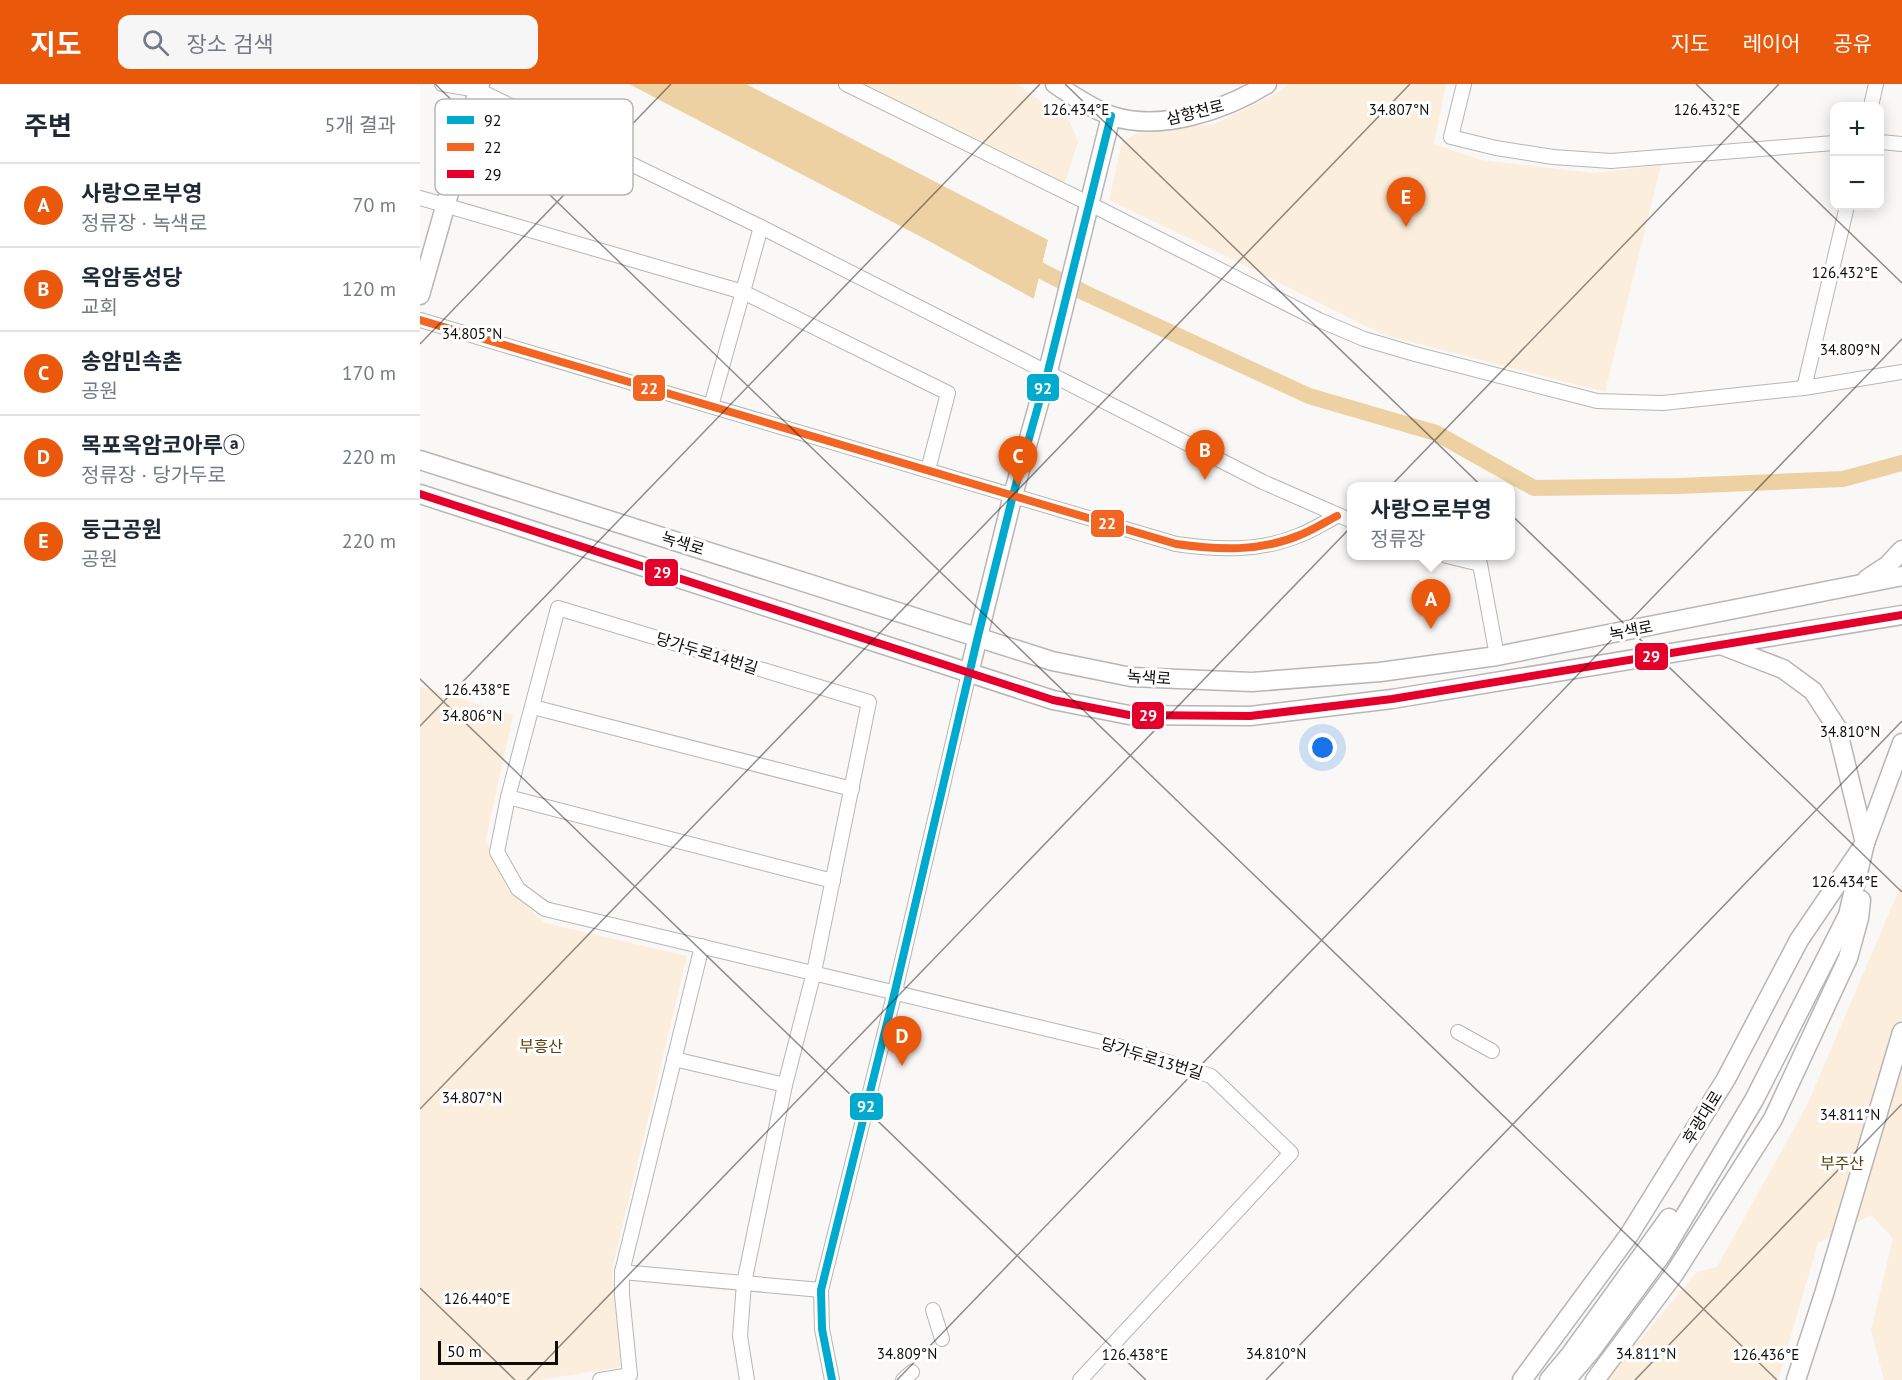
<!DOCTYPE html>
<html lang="ko">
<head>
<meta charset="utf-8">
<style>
	body { margin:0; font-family:"PT Sans","Noto Sans KR",sans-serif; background:#f6f6f7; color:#1f2937 }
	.controls { position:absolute; right:18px; top:18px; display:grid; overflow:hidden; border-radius:12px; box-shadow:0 3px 15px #0003 }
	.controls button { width:54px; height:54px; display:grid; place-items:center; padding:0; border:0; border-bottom:2px solid #e0e1e3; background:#fff; color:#1f2937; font:30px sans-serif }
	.scale { position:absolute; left:18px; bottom:15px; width:120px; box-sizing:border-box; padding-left:6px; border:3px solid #0c0c0a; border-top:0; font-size:16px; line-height:21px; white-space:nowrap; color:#0c0c0a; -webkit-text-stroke:4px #fff; paint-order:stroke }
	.you { position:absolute; left:903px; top:664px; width:21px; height:21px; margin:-15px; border:4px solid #fff; border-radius:50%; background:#1a73e8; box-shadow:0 0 0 9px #1a73e833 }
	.badge { display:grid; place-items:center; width:39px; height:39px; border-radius:50%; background:#ea580c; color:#fff; font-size:20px; font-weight:700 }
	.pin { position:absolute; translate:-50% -50px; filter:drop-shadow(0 2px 3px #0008) }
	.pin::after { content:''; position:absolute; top:32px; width:21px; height:18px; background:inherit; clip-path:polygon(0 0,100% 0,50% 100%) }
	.popup { position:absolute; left:927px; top:398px; width:168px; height:78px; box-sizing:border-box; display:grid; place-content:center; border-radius:12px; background:#fff; filter:drop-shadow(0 2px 4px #0005); font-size:20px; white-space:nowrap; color:#747a83 }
	.popup b { font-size:22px; color:#1f2937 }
	.popup::after { content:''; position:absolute; left:50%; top:100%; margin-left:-12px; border:12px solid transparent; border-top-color:#fff }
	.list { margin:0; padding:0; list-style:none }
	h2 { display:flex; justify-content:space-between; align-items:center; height:78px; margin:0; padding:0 24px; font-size:26px }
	h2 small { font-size:20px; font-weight:400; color:#747a83 }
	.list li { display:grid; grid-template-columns:39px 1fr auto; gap:18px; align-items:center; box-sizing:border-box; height:84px; padding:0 24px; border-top:2px solid #e0e1e3 }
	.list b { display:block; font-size:22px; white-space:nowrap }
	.list p { margin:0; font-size:20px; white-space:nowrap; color:#747a83 }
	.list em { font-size:20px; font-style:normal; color:#747a83 }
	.icon { flex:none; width:33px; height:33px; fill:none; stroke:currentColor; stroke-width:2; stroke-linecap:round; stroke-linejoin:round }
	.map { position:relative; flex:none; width:1482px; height:1296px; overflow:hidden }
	header { display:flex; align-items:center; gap:36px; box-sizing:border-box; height:84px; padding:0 30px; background:#ea580c; color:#fff }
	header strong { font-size:28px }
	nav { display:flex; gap:33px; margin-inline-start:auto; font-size:21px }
	.search { width:420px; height:54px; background:#f6f6f7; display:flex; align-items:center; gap:15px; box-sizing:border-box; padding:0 21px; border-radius:12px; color:#747a83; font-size:22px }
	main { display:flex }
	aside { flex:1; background:#fff }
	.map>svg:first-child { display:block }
	.green { fill:#fbeedc }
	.water { fill:#eed1a2 }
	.pier { fill:#faf8f6 }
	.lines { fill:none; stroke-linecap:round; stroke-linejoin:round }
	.canal { stroke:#eed1a2; stroke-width:16 }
	.street-casing { stroke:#b7b6b5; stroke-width:16 }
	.secondary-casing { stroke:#b7b6b5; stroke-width:21 }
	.street { stroke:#fefefe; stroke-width:14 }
	.secondary { stroke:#fefefe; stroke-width:18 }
	.bus-1-casing { stroke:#fff; stroke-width:12 }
	.bus-2-casing { stroke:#fff; stroke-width:12 }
	.bus-3-casing { stroke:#fff; stroke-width:12 }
	.bus-1 { stroke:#00a9ce; stroke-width:8 }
	.bus-2 { stroke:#f26522; stroke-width:8 }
	.bus-3 { stroke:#e4002b; stroke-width:8 }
	.ticks { fill:none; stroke:#0c0c0a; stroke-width:1.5; stroke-opacity:0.45 }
	.labels { text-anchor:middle; stroke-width:6; stroke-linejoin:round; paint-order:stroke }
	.street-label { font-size:16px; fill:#0c0c0a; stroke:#fff }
	.park-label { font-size:16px; fill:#5b400b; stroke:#fff }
	.key { fill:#fff; stroke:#b6b6b6; stroke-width:1.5 }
	.key-label { font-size:16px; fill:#0c0c0a }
	.ticks-label { font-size:15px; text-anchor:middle; fill:#0c0c0a; stroke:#fff; stroke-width:6; stroke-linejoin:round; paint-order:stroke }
	.line-badge { stroke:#fff; stroke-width:2 }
	.badge-label { font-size:16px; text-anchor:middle; font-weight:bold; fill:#fff }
</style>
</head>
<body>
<header>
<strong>지도</strong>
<div class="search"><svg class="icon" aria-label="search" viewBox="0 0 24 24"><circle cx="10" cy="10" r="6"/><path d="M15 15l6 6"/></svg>장소 검색</div>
<nav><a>지도</a><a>레이어</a><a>공유</a></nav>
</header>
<main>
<aside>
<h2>주변<small>5개 결과</small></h2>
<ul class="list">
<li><span class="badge">A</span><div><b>사랑으로부영</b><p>정류장 · 녹색로</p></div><em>70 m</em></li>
<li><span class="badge">B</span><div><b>옥암동성당</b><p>교회</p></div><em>120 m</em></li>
<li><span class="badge">C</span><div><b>송암민속촌</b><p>공원</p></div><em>170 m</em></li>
<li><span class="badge">D</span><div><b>목포옥암코아루ⓐ</b><p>정류장 · 당가두로</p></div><em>220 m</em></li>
<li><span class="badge">E</span><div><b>둥근공원</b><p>공원</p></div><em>220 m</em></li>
</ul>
</aside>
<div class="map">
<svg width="1482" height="1296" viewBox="0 0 1482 1296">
	<rect width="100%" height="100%" fill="#faf8f6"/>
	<!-- green -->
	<g class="green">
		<path d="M438,0H597L650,38L658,57L644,102Z"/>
		<path d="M868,0H1026L1014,60L1061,76L1174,89L1241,81L1185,308L964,251L802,170L689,116L702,58L717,49L795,40L861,7Z"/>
		<path d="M0,602L93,631L66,755L88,806L125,839L267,872L192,1186L201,1283L120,1296H0Z"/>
		<path d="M1482,799V1296H1464L1451,1246L1473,1154L1451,1131L1398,1159L1358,1296H1186L1277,1188L1297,1183L1387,1021Z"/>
	</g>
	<!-- water -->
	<path class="water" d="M209,0H326L628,156L614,215L507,156Z"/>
	<!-- pier -->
	<path class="pier" d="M629,153L631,157L617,215L613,218Z"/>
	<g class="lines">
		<!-- canal -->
		<path class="canal" d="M602,177L665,209L889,312L1016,349L1114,404L1259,402L1423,395L1482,379"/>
		<defs>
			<g id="street">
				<path d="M22,0L58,6L341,143L843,398L932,437"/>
				<path d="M426,0L670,120L899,236L944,255L995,270L1177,317L1243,319L1384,304L1482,288"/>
				<path d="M1044,0L1031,53L1076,64L1133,73L1191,77L1414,59"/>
				<path d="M1451,22L1456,0"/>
				<path d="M1460,58L1482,60"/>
				<path d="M0,114L323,208L528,309L508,386"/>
				<path d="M0,236L756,460C798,466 840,468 880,451C893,446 905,438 917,432"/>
				<path d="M1384,304L1427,122"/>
				<path d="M291,322L341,143"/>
				<path d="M1027,472L1060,480L1077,572"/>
				<path d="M113,623L432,705"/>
				<path d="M88,713L413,797"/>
				<path d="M282,862L202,1188L401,1206"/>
				<path d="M1038,948L1072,967"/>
				<path d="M254,975L365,1001"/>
				<path d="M513,1226L522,1255"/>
				<path d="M180,1296L210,1291L202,1211V1188"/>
				<path d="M327,1296L320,1252L324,1199L365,1001L394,888L449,618L138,524L88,713L77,768L98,805L125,825L698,962L791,992L871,1069L660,1296"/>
				<path d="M412,1296L402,1245L401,1206L475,907L549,589"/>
				<path d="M483,1296L492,1288"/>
			</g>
			<g id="secondary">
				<path d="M635,0C652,11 672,25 692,32C741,48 805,26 847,0"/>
				<path d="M0,211L60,0"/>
				<path d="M0,376L632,577L711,593L832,598L960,588L1077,572L1482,492"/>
				<path d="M0,410L633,616L709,631L830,632L972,615L1482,531"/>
				<path d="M1447,495L1468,481L1482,466"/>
				<path d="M1301,561L1363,585L1393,607L1417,644L1445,759"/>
				<path d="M549,589L593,411L628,287L691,32"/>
				<path d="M1445,759L1482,659"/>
				<path d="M1102,1296L1209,1151L1306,995L1379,856L1445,759L1428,831L1334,1016L1242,1170L1170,1268L1146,1296"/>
				<path d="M1129,1296L1150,1271L1249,1134"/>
				<path d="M1175,1296L1254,1190L1353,1035L1428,874L1439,834L1441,816"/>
				<path d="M1376,1296L1404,1210L1482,948"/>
			</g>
		</defs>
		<!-- street casing -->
		<use href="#street" class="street-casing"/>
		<!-- secondary casing -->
		<use href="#secondary" class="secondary-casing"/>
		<!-- street -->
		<use href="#street" class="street"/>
		<!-- secondary -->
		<use href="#secondary" class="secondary"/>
		<defs>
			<path id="bus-1" d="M412,1296L402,1245L401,1206L475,907L558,552L593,411L628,287L691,32"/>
			<path id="bus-2" d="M0,236L756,460C798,466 840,468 880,451C893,446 905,438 917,432"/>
			<path id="bus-3" d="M0,410L633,616L709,631L830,632L972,615L1482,531"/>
		</defs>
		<!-- bus-1 casing -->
		<use href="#bus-1" class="bus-1-casing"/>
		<!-- bus-2 casing -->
		<use href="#bus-2" class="bus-2-casing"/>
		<!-- bus-3 casing -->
		<use href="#bus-3" class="bus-3-casing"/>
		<!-- bus-1 -->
		<use href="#bus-1" class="bus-1"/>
		<!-- bus-2 -->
		<use href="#bus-2" class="bus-2"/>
		<!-- bus-3 -->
		<use href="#bus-3" class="bus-3"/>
	</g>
	<!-- ticks -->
	<path class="ticks" d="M15,0L1357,1296M645,0L1482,808M1276,0L1482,199M0,260L251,0M0,595L726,1296M0,642L620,0M0,1025L990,0M0,1204L95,1296M107,1296L1359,0M477,1296L1482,255M846,1296L1482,637M1215,1296L1482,1020"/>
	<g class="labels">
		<!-- street labels -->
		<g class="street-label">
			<text transform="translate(775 28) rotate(-14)" y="6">삼향천로</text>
			<text transform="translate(263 459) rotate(17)" y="6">녹색로</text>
			<text transform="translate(1211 546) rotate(-11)" y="6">녹색로</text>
			<text transform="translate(287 569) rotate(17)" y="6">당가두로14번길</text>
			<text transform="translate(729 593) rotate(4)" y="6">녹색로</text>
			<text transform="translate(732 974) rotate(17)" y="6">당가두로13번길</text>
			<text transform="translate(1282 1033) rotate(-58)" y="6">후광대로</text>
		</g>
		<!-- park labels -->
		<g class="park-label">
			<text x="121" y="968">부흥산</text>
			<text x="1422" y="1085">부주산</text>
		</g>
	</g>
	<!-- legend -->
	<rect x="15" y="15" width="198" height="96" rx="9" class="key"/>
	<rect x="27" y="32" width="27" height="8" fill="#00a9ce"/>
	<rect x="27" y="59" width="27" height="8" fill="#f26522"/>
	<rect x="27" y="86" width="27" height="8" fill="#e4002b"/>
	<g class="key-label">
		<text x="64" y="42">92</text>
		<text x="64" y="69">22</text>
		<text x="64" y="96">29</text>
	</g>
	<g class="ticks-label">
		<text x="656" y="31">126.434°E</text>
		<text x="1287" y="31">126.432°E</text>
		<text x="979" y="31">34.807°N</text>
		<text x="1425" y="194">126.432°E</text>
		<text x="52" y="255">34.805°N</text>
		<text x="1430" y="271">34.809°N</text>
		<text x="57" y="611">126.438°E</text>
		<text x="52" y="637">34.806°N</text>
		<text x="1430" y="653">34.810°N</text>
		<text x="1425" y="803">126.434°E</text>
		<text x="52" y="1019">34.807°N</text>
		<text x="1430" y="1036">34.811°N</text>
		<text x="57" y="1220">126.440°E</text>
		<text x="487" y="1275">34.809°N</text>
		<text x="856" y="1275">34.810°N</text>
		<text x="1226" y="1275">34.811°N</text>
		<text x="715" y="1276">126.438°E</text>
		<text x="1346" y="1276">126.436°E</text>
	</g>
	<g class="line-badge">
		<rect x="606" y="289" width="34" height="29" rx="6" fill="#00a9ce"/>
		<rect x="212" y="290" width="34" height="28" rx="6" fill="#f26522"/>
		<rect x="670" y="425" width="35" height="29" rx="6" fill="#f26522"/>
		<rect x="224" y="474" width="35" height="29" rx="6" fill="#e4002b"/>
		<rect x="1214" y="558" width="35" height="29" rx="6" fill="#e4002b"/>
		<rect x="711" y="617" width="34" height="29" rx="6" fill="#e4002b"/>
		<rect x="429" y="1008" width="35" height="29" rx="6" fill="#00a9ce"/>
	</g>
	<g class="badge-label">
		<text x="623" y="310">92</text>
		<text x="229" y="310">22</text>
		<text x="687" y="445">22</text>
		<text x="242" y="494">29</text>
		<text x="1231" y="578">29</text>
		<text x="728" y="637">29</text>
		<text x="446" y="1028">92</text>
	</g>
</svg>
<div class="controls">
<button>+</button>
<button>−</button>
</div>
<div class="scale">50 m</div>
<div class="you"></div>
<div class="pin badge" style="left:1011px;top:545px">A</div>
<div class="popup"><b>사랑으로부영</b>정류장</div>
<div class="pin badge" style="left:785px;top:396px">B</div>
<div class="pin badge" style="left:598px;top:402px">C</div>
<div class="pin badge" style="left:482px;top:982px">D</div>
<div class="pin badge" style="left:986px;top:143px">E</div>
</div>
</main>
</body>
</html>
